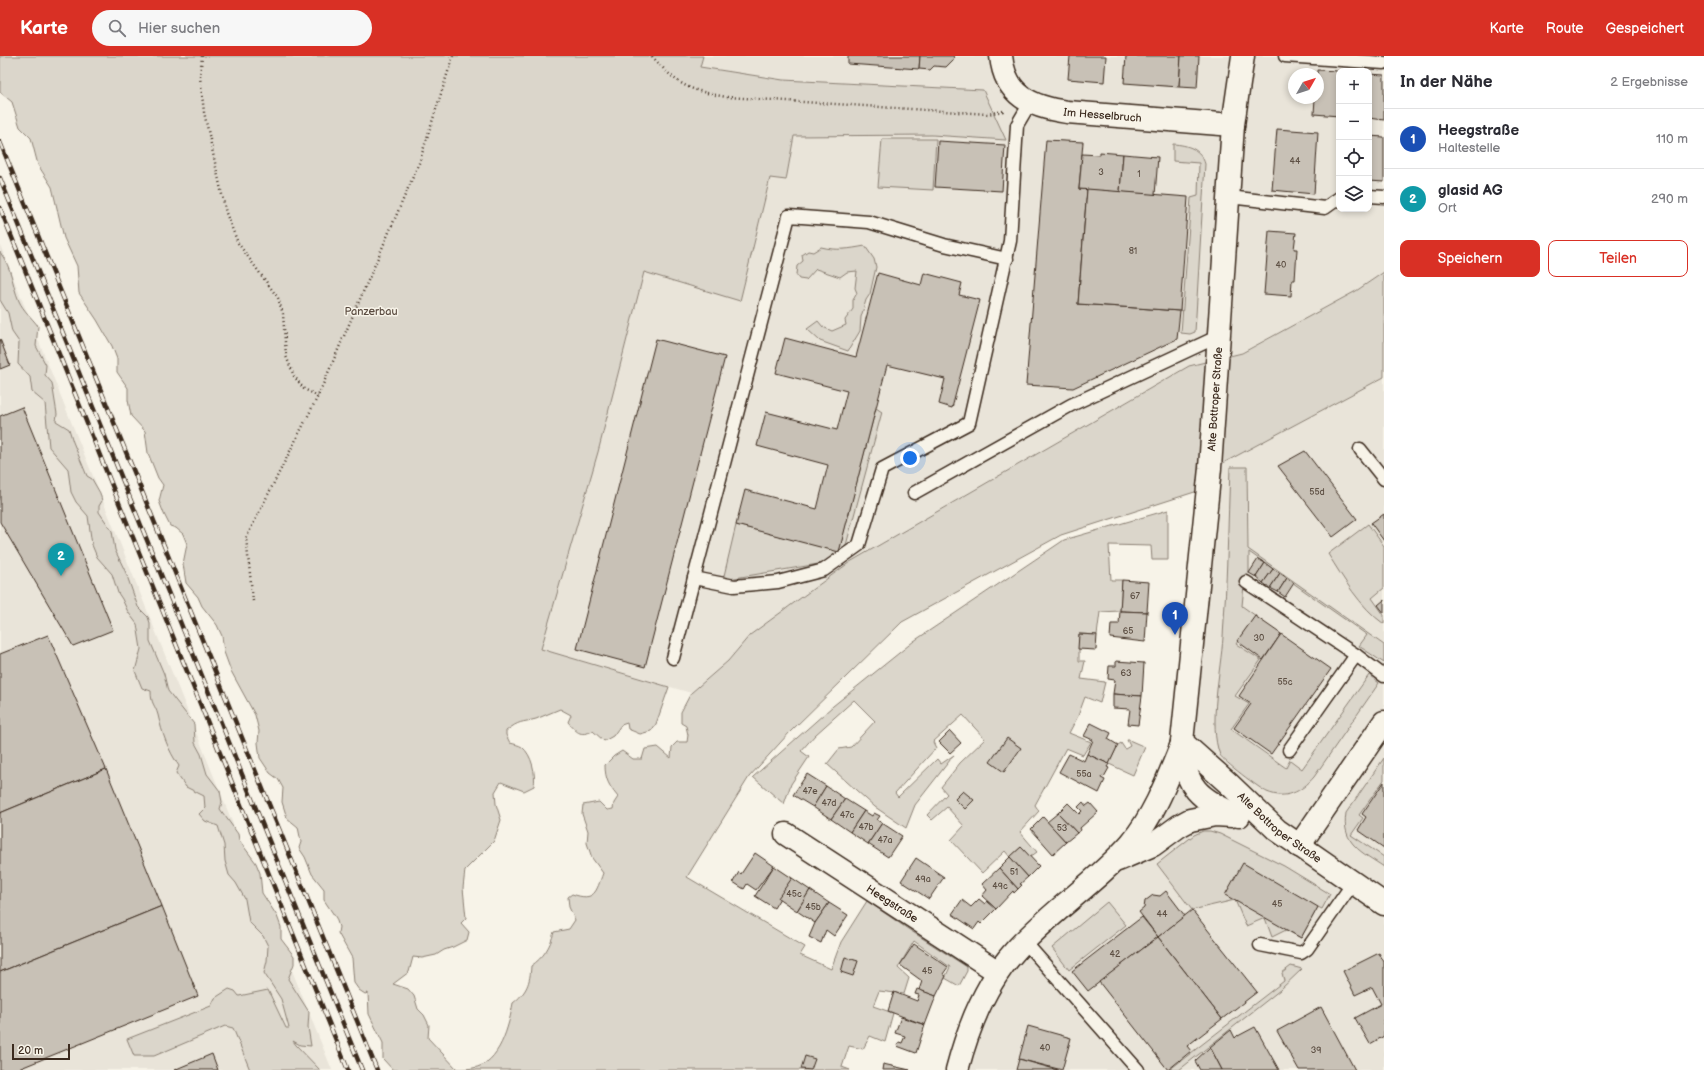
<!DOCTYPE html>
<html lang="de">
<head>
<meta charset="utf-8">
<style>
	body { margin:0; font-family:"Balsamiq Sans",sans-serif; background:#f7f7f7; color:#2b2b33 }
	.controls { position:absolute; right:12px; top:12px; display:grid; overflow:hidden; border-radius:8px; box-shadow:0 2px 6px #0003 }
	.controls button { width:36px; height:36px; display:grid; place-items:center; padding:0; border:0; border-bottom:1px solid #e1e1e2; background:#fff; color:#2b2b33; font:20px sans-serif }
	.compass { position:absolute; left:1288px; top:12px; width:36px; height:36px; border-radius:50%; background:#fff; box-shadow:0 2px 6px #0003; rotate:51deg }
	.scale { position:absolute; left:12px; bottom:10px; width:58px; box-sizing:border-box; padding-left:4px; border:2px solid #3b2a1e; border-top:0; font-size:11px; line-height:14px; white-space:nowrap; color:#3b2a1e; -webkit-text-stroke:3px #f7f3e8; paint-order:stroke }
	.you { position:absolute; left:910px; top:402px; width:14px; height:14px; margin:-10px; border:3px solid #fff; border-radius:50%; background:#1a73e8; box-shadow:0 0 0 6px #1a73e833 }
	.badge { display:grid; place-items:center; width:26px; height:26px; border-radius:50%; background:#d93025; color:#fff; font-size:13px; font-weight:700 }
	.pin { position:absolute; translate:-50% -33px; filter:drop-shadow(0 1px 2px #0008) }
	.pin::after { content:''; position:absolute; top:21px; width:14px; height:12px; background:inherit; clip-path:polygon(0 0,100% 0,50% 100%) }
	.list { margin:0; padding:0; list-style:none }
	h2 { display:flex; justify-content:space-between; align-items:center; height:52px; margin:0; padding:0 16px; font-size:17px }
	h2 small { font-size:13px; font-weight:400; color:#7c7c81 }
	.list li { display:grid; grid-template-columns:26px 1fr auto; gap:12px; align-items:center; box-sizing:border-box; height:60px; padding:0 16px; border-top:1px solid #e1e1e2 }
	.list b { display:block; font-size:15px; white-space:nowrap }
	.list p { margin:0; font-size:13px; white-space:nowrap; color:#7c7c81 }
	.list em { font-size:13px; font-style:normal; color:#7c7c81 }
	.actions { display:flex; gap:8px; padding:12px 16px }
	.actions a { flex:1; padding:9px 0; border:1px solid #d93025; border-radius:8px; text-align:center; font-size:14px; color:#d93025 }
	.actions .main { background:#d93025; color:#fff }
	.icon { flex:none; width:22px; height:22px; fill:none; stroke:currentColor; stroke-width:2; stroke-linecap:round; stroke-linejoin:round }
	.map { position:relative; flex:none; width:1384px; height:1014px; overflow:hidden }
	header { display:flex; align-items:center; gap:24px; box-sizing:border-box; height:56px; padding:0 20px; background:#d93025; color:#fff }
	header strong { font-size:19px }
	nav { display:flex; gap:22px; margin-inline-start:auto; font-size:14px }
	.search { width:280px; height:36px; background:#f7f7f7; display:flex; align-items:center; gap:10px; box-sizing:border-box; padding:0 14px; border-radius:22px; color:#7c7c81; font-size:15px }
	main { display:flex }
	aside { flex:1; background:#fff }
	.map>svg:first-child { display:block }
	.built { fill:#e9e4d9; fill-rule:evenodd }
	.green { fill:#dbd6cb; stroke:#8b8074 }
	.building { fill:#c8c1b6; stroke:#3b2a1e }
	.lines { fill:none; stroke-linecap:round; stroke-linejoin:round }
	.service-casing { stroke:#3b2a1e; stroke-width:15 }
	.minor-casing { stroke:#3b2a1e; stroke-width:25 }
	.tertiary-casing { stroke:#3b2a1e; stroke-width:25 }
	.path { stroke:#3b2a1e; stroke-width:2.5; stroke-dasharray:1 3; stroke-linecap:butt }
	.service { stroke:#f7f3e8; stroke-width:12 }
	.minor { stroke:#f7f3e8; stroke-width:22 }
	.tertiary { stroke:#f7f3e8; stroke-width:22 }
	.rail-casing { stroke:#3b2a1e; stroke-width:4.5 }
	.rail { stroke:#f7f3e8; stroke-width:3; stroke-dasharray:9; stroke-linecap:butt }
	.labels { text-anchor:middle; stroke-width:3; stroke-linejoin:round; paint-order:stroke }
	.number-label { font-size:9px; fill:#5e5044 }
	.street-label { font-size:11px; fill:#3b2a1e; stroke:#f7f3e8 }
	.park-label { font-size:11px; fill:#5b4c41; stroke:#f7f3e8 }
</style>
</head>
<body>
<header>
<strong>Karte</strong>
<div class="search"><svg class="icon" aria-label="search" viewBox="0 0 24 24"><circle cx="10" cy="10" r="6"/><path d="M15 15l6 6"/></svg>Hier suchen</div>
<nav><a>Karte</a><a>Route</a><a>Gespeichert</a></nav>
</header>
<main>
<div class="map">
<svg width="1384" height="1014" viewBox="0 0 1384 1014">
	<rect width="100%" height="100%" fill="#f7f3e8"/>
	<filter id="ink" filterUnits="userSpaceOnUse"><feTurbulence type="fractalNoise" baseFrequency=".025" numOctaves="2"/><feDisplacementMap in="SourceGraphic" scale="8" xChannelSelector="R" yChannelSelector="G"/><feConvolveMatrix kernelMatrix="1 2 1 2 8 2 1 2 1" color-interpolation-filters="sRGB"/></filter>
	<g filter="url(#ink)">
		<!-- built -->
		<g class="built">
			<path d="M703,0H1384V216L1356,235L1241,297L1189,310L850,506L750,579L728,605L691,637L541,593L598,396L644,216L740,244L770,122L786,123L794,80L932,79L1005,84L983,34L783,24L700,11ZM1339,15H1369V153H1339ZM1294,18H1318V42H1294Z"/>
			<path d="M0,189L332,1014H0Z"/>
			<path d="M1384,321V1014H957L981,946L1107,811L1169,720L1212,413ZM1247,412L1249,517L1245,518L1236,588L1235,640L1249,648L1231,673L1286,712L1302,713L1369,619L1379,627L1309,726L1294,738L1280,740L1265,735L1227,707L1220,701L1217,684L1215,666L1223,581Z"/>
		</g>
		<!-- green -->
		<g class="green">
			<path d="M0,0H703L700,11L783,24L983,34L1006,84L932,79L794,80L786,124L770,122L740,245L644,216L598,396L541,593L669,631L656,668L651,675L640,678L628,673L627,667L621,669L613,680L604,685L593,675C579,681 577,676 568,666L571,659L560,653C552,656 544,660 536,663C521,667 520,664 506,675V679L510,687C514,688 519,689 522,691C532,699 536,718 534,730L524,735L501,726L495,736L496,748L501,764L494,785L465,814L463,832L466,862L461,867L469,876L467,884L453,891L444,894L436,899L422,902L413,901L409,916L393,928L408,933L414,940L418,953L424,959L429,969L428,982L457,1013C462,1013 468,1013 473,1012C500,1008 509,969 513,947C527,936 530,927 531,910C544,901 550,891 554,876L569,873L575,864L569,851L568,841L572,838C595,846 596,836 603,817L592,802L587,787L588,775L582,758L583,749L599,746L607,754L613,753L614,747L618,741C609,730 605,723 605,709L614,700L622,695L633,703H642L645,693L658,691L671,702L672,691L677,686H687L688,679L686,670L681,667V656L691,637L728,605L750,579L850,506L1189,310L1242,297L1356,235L1384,216V321L1212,413L1204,433L1061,479L902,566L790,676L749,721L687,821L805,891L800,899L831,913L841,886L867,845L908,873L967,911V915L959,930L945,922L950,911L914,885L898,912L909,922L904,938L879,935L873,950L893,957L885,986L870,980L863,993L849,990L842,1011L850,1014H393L383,1003V987L369,958L368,937L365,938L359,934L354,927L352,902L338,877L339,871L336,862L324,844V833L312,818L305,801L299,792L301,786L298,771L287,762L282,746L283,732L278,723L270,717L260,702L258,687L259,675L255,659L231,615L224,596L222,580L217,569L202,550L198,541L186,527L183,508L187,488L183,478L176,472L170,470L164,458L159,445L163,429L158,422L148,397L145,375L131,360L128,344V332L117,316V303L112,290L97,264L79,237L77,210L64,182L52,131L38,109L31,82L20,71L12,46L0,36Z"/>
			<path d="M882,83H936L933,134L878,131Z"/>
			<path d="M1173,88C1188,89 1201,93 1205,108L1195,276L1190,278L1181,277L1191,142L1198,140L1199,107L1173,105Z"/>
			<path d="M865,190L874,203L876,211L870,238L866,244L861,261L860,275L848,295L820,285L807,273L818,265L823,271L832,275L846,269L845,264L853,253V244L857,237L855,232L857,215L847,216L840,221L816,213L806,224L799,223L796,219L797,210L803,205L802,199L808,195L813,196L821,191C837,195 849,193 865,190Z"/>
			<path d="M0,196C13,214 11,226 19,245C23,254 32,262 38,270L36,290L46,309L45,319L52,327L57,358L56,365L69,373L73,386L87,420L92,423L100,437L102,445L99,450V456L112,475L115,494L126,517L138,551L148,561L150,567V585L164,618L168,635L194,668L195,687L201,698L207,718L220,735L222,746L220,753L238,778L239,784L256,807L260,817L262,837L277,860L281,871V883L294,900V908L288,923L309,956L308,971L311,990L300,989L293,985L296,989L320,1014H250L233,972L225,970L154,1000H134L127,983L211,950L215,942L229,933L235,935L239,940L268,934L286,972H289L281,943L264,917L267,905L268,890L263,880L249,866L245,843L236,827L229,819L225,805L224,789L218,770L205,765L199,758L205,752L204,740L186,731L176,717L179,710C168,694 162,677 158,659C155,648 151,649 151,635L142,632L135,615L141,593L137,568L128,556L122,543L118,537L112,518L97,501L92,489L88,460L76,446L71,436L68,413L49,391L45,347L32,336L30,321L18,308L19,286L12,276L8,257L0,244Z"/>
			<path d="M876,352L882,356L842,504L723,524L736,469L839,495Z"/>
			<path d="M1230,411H1247L1248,493L1384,589V607L1359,590L1367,579L1249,496V517L1245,518L1242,550L1256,560L1236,588L1261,604L1235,640L1249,648L1231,673L1286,712L1290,704L1302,713L1369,619L1379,627L1314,721C1301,736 1286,744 1267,736C1260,733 1222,704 1220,699C1208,669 1221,614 1223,581C1227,525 1228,468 1230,411Z"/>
			<path d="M1168,454V504H1152L1151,490L1109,489L1111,524H1122L1120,555L1100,556L1097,579L1079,578V605H1085L1081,623L1105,626L1100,647L1085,641L1078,660L1069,677L1091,686L1083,699L1066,692L1035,749L1039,755L1020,776L1037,796L1030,801L1021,791L1010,801L1005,795L982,817L951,784L964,770L947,751L932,764L927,759L947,738L941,731L960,707L985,683L963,659L933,686L936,692L895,737L898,741L937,703L941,708L954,699L915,749L906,772L875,751L827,708L839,693L851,691L875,665L854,644L815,679L801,695L809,701L791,728L784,748L753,721L833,650L914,585L1064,484Z"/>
			<path d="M1368,468L1384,490V532L1372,542L1384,559V568C1360,551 1343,522 1328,498Z"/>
			<path d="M1127,684H1129L1145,691L1133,719L1109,708L1118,689L1121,687L1125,693L1130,690Z"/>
			<path d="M1384,702V724L1359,759L1363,762L1351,779L1384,801V811C1362,796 1341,788 1346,757Z"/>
			<path d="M1203,775H1210L1220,778L1284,810L1330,838L1322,853L1318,851L1301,882L1286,874L1272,881L1265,862L1246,870L1235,844L1192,854L1157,808L1194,779Z"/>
			<path d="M1107,846L1126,869L1069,914L1052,892Z"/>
			<path d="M1291,910L1302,913L1280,934L1179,1014H1169L1284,925L1282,917Z"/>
		</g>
		<!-- building -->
		<g class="building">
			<path d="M848,0H920L919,13L848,8Z"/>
			<path d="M920,0H954L953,4L946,11L934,10L930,14L919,13Z"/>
			<path d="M1070,0H1106L1104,26L1068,23Z"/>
			<path d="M1126,0H1181L1179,31L1124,27Z"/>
			<path d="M1181,0H1199L1197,32L1179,31Z"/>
			<path d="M1317,14L1339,15V60L1314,58L1315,42H1318Z"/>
			<path d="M1369,18L1384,19V64L1369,62Z"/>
			<path d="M1277,73L1318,76L1314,138L1272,134Z"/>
			<path d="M1369,80L1384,81V126L1369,125Z"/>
			<path d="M1046,84L1083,86L1079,133H1087L1078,248L1180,255L1177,283L1073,332L1026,329Z"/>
			<path d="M938,85L1005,89L1002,135L935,131Z"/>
			<path d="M1100,96L1123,98L1120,136L1079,133L1082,98L1100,99Z"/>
			<path d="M1123,98L1158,101L1155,139L1120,136Z"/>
			<path d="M1087,133L1188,141L1180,255L1078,248Z"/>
			<path d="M1269,175L1296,177L1294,193H1297L1295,224H1292L1291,240L1264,238Z"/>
			<path d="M878,217L921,229L924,217L962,227L959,239L980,244L952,352L939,348L945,323L887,309L839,496L736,469L745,434L817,453L828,409L757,390L766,356L837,374L847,335L776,317L785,282L856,301Z"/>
			<path d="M0,283L10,309L0,313Z"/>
			<path d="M656,283L725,301L645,611L577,593Z"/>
			<path d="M22,351L113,574L73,590L0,466V360Z"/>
			<path d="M1305,395L1357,463L1333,481L1278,410Z"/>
			<path d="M1384,458V485L1371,467Z"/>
			<path d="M1258,503L1265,507L1256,521L1249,517Z"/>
			<path d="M1265,507L1273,513L1263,527L1256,521Z"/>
			<path d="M1273,513L1280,517L1270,532L1263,527Z"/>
			<path d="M1280,517L1287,522L1278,536L1270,532Z"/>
			<path d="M1287,522L1294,527L1285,541L1278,536Z"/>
			<path d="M1122,524L1149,526L1147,556L1120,555Z"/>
			<path d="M1384,544V557L1378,549Z"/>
			<path d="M1120,555L1147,556L1145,586L1110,582L1111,568H1119Z"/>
			<path d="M1255,560L1281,578L1263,604L1237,585Z"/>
			<path d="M1079,578L1097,579L1096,594L1078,593Z"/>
			<path d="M1281,578L1331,613L1271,698L1234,672L1251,648L1239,640Z"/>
			<path d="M48,579L106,713L0,757V598Z"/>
			<path d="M1116,605L1144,607L1142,640L1113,638L1115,624L1108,623L1109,610H1116Z"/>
			<path d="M1113,638L1142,640L1138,669L1128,668L1130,653L1113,652Z"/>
			<path d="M1091,667L1111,677L1108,683L1118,689L1109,708L1087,698L1093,684L1084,680Z"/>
			<path d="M950,675L961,687L950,697L939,686Z"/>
			<path d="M1007,682L1021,692L1004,716L990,706Z"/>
			<path d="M1069,698L1084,705L1087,698L1109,708L1107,711L1109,712L1104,721L1102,720L1101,722L1105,724L1099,737L1059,716Z"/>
			<path d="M106,713L162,850L0,916V757Z"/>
			<path d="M807,718L826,730L813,751L793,739Z"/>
			<path d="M1384,726V792L1358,774L1366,761L1362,758Z"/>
			<path d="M826,730L845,743L831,763L813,751Z"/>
			<path d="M963,735L974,744L965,753L955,743Z"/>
			<path d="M845,743L864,755L850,776L831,763Z"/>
			<path d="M1083,746L1086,750L1090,747L1098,756L1080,772L1081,774L1077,777L1058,757L1068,747L1079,758L1082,755L1078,751Z"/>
			<path d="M864,755L872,760L874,757L880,760L877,764L882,767L868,788L850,776Z"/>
			<path d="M1058,757L1077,777L1066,786L1047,766Z"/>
			<path d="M1043,761L1066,786L1053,798L1031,773Z"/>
			<path d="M882,767L902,780L888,801L868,788Z"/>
			<path d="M1021,791L1039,810L1028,821L1010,801Z"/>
			<path d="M755,797L774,810L756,834L747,828L744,833L733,826L739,816L741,818Z"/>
			<path d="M1010,801L1028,821L1020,828L1022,829L1018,833L999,812Z"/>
			<path d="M916,802L944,821L929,843L901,825Z"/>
			<path d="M1243,807L1318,851L1301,882L1225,839Z"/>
			<path d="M774,810L792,822L774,852L755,840Z"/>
			<path d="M999,812L1018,833L1014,837L1013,835L996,853L982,840L987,834L982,828Z"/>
			<path d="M792,822L810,834L797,855L778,842Z"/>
			<path d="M810,834L829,847L815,867L797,855Z"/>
			<path d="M1166,835L1185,860L1158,881L1139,856L1144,852L1145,845L1153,839L1160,840Z"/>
			<path d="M979,843L985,848L987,845L996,853L981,868L979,866L974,873L952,858L962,844L971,851Z"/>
			<path d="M829,847L848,859L834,880L826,874L821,887L809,881L815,867Z"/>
			<path d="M162,850L198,940L16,1014H0V916Z"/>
			<path d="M1192,854L1257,936L1222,963L1158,881Z"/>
			<path d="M1142,861L1158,881L1088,935L1072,915Z"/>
			<path d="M1158,881L1222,963L1187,990L1191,995L1168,1014L1099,926Z"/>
			<path d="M914,888L948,911L943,918L946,920L936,940L919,934L922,925L900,909Z"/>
			<path d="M1379,897L1384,906V980L1370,988L1355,962L1381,948L1372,931L1355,939L1343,915Z"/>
			<path d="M845,901L858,905L853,920L841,916Z"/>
			<path d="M917,933L936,940L925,969L888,955L894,936L917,945L919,939L915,938Z"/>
			<path d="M1321,951L1355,1014H1299L1277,975Z"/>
			<path d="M901,961L925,969L916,997L897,990L899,986L902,987L905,980L895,977Z"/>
			<path d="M1028,970L1071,982L1062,1014L1019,1003Z"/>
			<path d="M1255,971L1279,1014H1222L1210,991L1231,974L1235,982L1238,979V980Z"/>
			<path d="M1210,991L1222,1014H1200L1195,1005Z"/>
			<path d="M212,998L218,1014H174Z"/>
			<path d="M805,1000L815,1003L811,1014L801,1013Z"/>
			<path d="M1019,1003L1058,1014H1016Z"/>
			<path d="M883,1008L910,1014H882Z"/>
		</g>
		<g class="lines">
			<defs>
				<g id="service">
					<path d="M1285,0L1384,7"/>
					<path d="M1369,140L1384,141"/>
					<path d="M1229,141L1325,152L1339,142"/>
					<path d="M1360,393L1384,423"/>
					<path d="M914,437L1071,349L1219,280"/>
					<path d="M694,522L734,530L778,526L824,514L859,489L882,413L969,367L1010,185L1017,69L1030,47"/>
					<path d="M1246,526L1356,599L1384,620"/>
					<path d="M673,602L789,160L869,166L944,189L1007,203"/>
					<path d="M1289,694L1356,599"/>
					<path d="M1024,885L1138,1014"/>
					<path d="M1260,889L1301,897L1307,893L1353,827"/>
				</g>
				<g id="minor">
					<path id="s1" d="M1001,0C1005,40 1032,51 1067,56L1233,69"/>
					<path id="s2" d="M786,778L998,916"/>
					<path d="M1299,790L1384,666"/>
				</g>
				<g id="tertiary">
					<path id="s3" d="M1182,686L1228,727L1277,774L1384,848"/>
					<path id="s4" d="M1239,760C1200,744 1183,731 1182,686L1210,412L1233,69L1243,0"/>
					<path d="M1118,804L1153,789L1179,770L1190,764L1215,759L1232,760"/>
					<path d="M957,1014C968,972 985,928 1015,895C1050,856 1096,827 1131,787C1155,758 1168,722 1182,688"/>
				</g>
			</defs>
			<!-- service casing -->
			<use href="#service" class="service-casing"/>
			<!-- minor casing -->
			<use href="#minor" class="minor-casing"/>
			<!-- tertiary casing -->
			<use href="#tertiary" class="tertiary-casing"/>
			<!-- path -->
			<g class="path">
				<path d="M202,0L200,21L204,56L226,157L238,187L278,242L283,258L286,300L294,320L304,333L318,340"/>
				<path d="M652,0C678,30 688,34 727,41L988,58L1003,55L1004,53"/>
				<path d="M253,545L246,482L318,340L419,107L453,0"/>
			</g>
			<!-- service -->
			<use href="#service" class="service"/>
			<!-- minor -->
			<use href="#minor" class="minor"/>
			<!-- tertiary -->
			<use href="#tertiary" class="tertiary"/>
			<defs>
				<g id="rail">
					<path d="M0,86L377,1014"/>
					<path d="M0,122L362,1014"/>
					<path d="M0,152L348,1014"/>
				</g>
			</defs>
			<!-- rail casing -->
			<use href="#rail" class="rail-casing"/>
			<!-- rail -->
			<use href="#rail" class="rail"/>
		</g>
	</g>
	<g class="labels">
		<!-- number labels -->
		<g class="number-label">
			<text x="1295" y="108">44</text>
			<text x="1101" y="119">3</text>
			<text x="1139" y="121">1</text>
			<text x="1133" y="198">81</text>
			<text x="1281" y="212">40</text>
			<text x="1317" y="439">55d</text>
			<text x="1135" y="543">67</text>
			<text x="1128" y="578">65</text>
			<text x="1259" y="585">30</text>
			<text x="1126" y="620">63</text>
			<text x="1285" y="629">55c</text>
			<text x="1084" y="721">55a</text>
			<text x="810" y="738">47e</text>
			<text x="829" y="750">47d</text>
			<text x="847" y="762">47c</text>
			<text x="866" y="774">47b</text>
			<text x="1062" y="775">53</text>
			<text x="885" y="787">47a</text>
			<text x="1014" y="819">51</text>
			<text x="923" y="826">49a</text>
			<text x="1000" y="833">49c</text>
			<text x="794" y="841">45c</text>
			<text x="1277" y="851">45</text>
			<text x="813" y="854">45b</text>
			<text x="1162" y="861">44</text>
			<text x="1115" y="901">42</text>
			<text x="927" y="918">45</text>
			<text x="1045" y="995">40</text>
			<text x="1316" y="997">39</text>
		</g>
		<!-- street labels -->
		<g class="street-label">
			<text dy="4" stroke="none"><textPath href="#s1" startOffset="131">Im Hesselbruch</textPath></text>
			<text dy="4" stroke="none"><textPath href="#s4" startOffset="446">Alte Bottroper Straße</textPath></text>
			<text dy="4" stroke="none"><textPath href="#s3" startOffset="130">Alte Bottroper Straße</textPath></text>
			<text dy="4" stroke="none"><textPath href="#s2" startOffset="127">Heegstraße</textPath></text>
		</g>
		<!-- park labels -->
		<g class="park-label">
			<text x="371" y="259">Panzerbau</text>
		</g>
	</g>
</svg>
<div class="controls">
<button>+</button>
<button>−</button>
<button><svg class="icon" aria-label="locate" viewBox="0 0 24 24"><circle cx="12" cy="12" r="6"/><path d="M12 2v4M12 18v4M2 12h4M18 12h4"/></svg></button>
<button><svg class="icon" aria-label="layers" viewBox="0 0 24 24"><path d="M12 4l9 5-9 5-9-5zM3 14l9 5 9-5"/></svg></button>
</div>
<svg class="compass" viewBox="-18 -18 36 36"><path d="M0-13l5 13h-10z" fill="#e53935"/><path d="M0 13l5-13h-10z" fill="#7c7c81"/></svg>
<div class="scale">20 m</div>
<div class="you"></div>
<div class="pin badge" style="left:1175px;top:579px;background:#1a4fb4">1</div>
<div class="pin badge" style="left:61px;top:520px;background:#0f9aa8">2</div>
</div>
<aside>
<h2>In der Nähe<small>2 Ergebnisse</small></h2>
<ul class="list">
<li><span class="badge" style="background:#1a4fb4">1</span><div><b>Heegstraße</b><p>Haltestelle</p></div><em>110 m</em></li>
<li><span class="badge" style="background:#0f9aa8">2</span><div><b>glasid AG</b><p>Ort</p></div><em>290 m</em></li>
</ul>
<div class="actions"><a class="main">Speichern</a><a>Teilen</a></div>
</aside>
</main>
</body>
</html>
